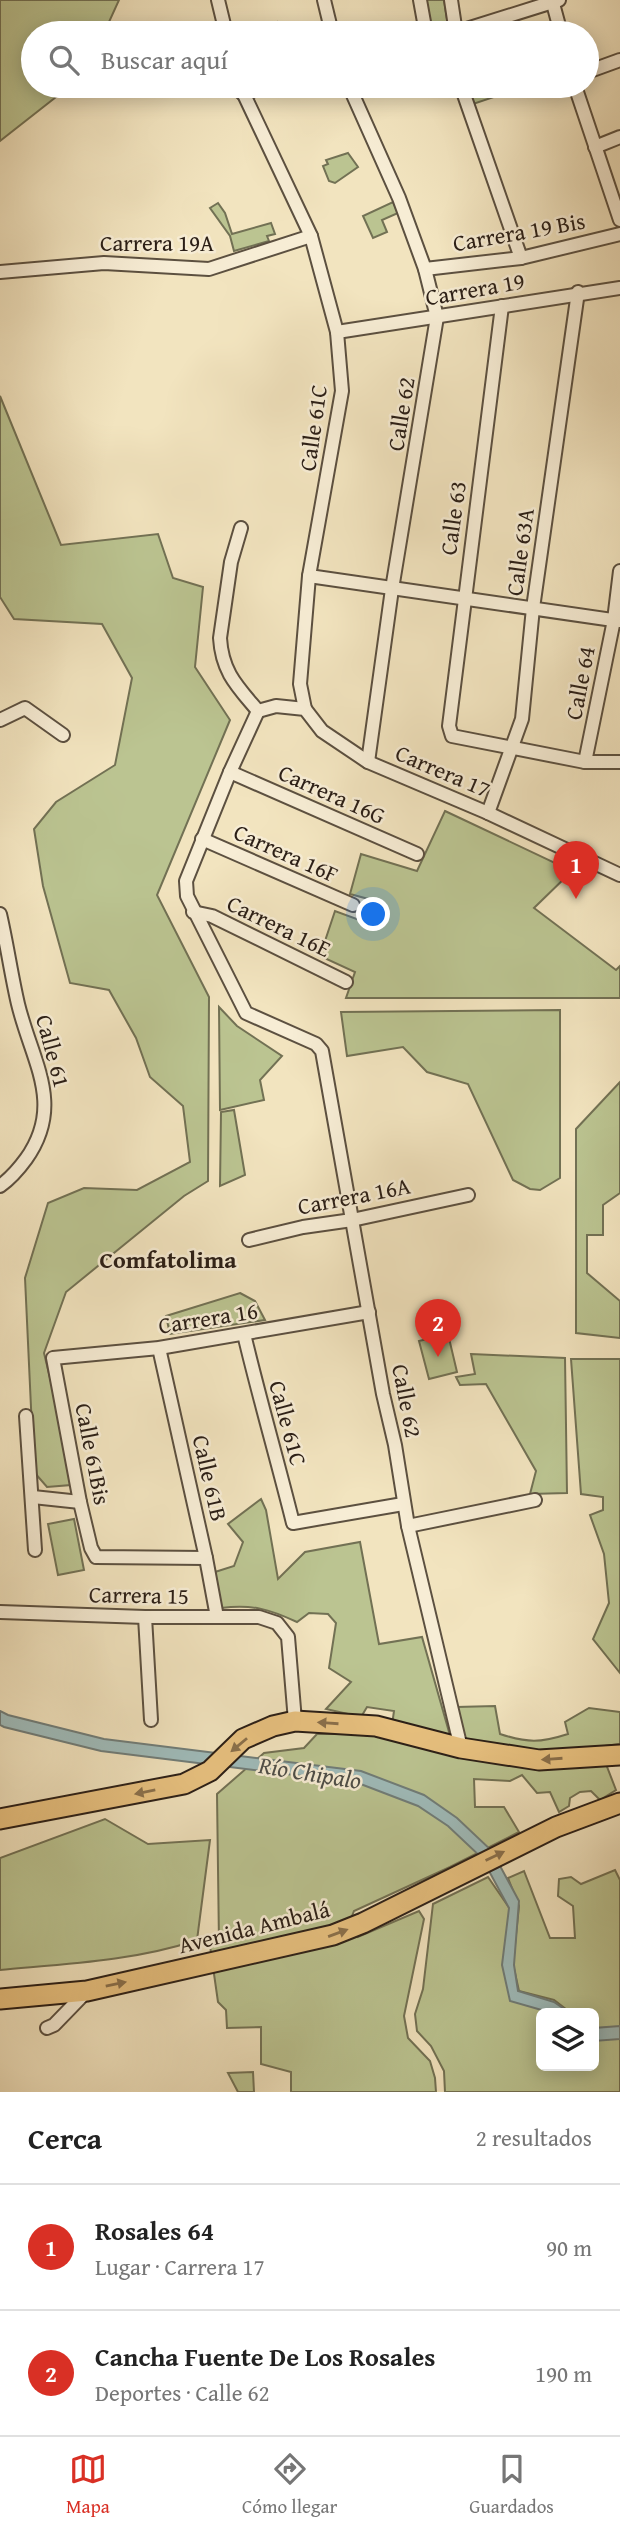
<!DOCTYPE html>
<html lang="es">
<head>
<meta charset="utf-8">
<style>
	body { margin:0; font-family:"Gentium Book Plus",serif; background:#f2f2f2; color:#222 }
	.controls { position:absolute; right:21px; bottom:21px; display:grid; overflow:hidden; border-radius:10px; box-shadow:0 4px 18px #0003 }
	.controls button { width:63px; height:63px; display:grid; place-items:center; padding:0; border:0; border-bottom:2px solid #e0e0e0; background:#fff; color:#222; font:35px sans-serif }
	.you { position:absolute; left:374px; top:915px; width:24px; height:24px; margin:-18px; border:5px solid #fff; border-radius:50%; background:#1a73e8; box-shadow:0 0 0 10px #1a73e833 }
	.badge { display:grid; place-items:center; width:46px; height:46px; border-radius:50%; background:#d93025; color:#fff; font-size:23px; font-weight:700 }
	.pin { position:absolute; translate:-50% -58px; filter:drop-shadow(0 2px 4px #0008) }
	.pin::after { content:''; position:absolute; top:37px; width:24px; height:21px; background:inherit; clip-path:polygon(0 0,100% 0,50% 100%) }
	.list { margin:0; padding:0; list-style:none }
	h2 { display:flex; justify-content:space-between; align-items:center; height:91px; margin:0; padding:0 28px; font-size:30px }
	h2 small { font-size:23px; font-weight:400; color:#767676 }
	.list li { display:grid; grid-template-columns:46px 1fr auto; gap:21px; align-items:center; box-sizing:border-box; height:126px; padding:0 28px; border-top:2px solid #e0e0e0 }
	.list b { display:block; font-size:26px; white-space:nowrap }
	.list p { margin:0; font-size:23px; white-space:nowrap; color:#767676 }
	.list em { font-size:23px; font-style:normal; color:#767676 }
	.icon { flex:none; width:38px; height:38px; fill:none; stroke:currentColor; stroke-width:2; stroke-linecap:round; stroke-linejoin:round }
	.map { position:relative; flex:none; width:620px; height:2092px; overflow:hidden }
	.search { position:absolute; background:#fff; box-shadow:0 4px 18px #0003; left:21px; right:21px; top:21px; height:77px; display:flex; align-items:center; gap:18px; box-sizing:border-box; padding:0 24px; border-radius:38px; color:#767676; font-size:26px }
	.sheet { height:343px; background:#fff }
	nav { display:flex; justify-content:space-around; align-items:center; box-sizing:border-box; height:98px; border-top:2px solid #e0e0e0; background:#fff; font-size:19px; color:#767676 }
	nav a { display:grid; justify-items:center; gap:4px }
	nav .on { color:#d93025 }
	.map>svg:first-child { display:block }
	.green { fill:#bbc491; stroke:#727154; stroke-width:2 }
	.water { fill:#9fbcbb; stroke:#707d79; stroke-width:2 }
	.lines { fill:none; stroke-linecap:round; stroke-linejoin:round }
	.minor-casing { stroke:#5c5040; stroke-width:16 }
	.primary-casing { stroke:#2a1e16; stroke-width:23 }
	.minor { stroke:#f7edd5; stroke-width:12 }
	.primary { stroke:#e9c280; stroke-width:19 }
	.oneway { fill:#8a704b }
	.labels { text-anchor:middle; stroke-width:5; stroke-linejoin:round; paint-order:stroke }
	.street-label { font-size:23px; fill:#2a1e16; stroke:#f7edd5 }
	.neighbourhood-label { font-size:24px; font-weight:bold; fill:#2a1e16; stroke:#f7edd5 }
	.water-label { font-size:24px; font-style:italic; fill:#4d4d48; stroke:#f7edd5 }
</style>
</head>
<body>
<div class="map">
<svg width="620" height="2092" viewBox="0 0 620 2092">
	<rect width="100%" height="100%" fill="#f2e4bf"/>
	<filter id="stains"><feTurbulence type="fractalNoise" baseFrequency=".00286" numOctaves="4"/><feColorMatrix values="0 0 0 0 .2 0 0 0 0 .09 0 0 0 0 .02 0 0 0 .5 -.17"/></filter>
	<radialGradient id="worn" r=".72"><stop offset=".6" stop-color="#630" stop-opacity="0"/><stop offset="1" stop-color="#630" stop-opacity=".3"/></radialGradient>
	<!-- green -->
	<g class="green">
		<path d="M0,0H119L104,33H33V86H70L0,141Z"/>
		<path d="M422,0H444L449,32L428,33Z"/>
		<path d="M277,22L280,33H235V32Z"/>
		<path d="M463,86H500L503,94L470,105Z"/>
		<path d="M348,153L358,167L335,183L329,181L323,166L328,164L326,160Z"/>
		<path d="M393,202L398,213L382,220L387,232L373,238L363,216Z"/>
		<path d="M218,203L225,213L232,234L271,223L275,234L267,236L269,241L234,251L230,236L210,208Z"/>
		<path d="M0,396L61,545L158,534L173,578L203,587L195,667L230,720L157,895L209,997L208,1181L184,1196L66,1292L44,1353L66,1444L71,1485L47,1487L34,1472L25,1278L48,1203L84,1188L137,1190L190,1162L183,1106L150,1077L136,1038L109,990L70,983L43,886L34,829L56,802L115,765L132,678L102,624L14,619L0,597Z"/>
		<path d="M445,811L572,871L534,908L616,970L620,966V998H346L355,972L320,956L335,911L362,921L372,900L350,894L361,854L417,871Z"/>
		<path d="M219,1007L237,1026L282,1056L260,1080L264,1100L220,1110Z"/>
		<path d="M560,1010V1178L540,1190L530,1189L513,1180L468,1084L427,1072L403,1047L347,1056L341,1012Z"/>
		<path d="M620,1082V1193L603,1205V1235H587V1273L620,1301V1338L576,1333V1129Z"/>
		<path d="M234,1110L245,1175L220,1186L221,1112Z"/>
		<path d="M240,1293L255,1301L265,1320L170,1334L166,1316Z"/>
		<path d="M448,1334L457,1372L429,1379L419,1341Z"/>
		<path d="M471,1354L565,1358L567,1493L530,1494L536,1471L486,1384L460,1385L456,1377L475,1374Z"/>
		<path d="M571,1359H620V1673L593,1639L609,1603L604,1554L590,1515L603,1510V1497L581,1494Z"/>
		<path d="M261,1499L266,1510L278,1579L305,1552L360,1542L379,1644L422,1637L451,1739L392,1725L394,1711L367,1707L361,1717L326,1709L351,1682L329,1668L336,1623L328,1614L309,1613L297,1622C269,1609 252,1604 221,1608L215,1572L234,1566L243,1542L228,1524Z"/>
		<path d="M74,1519L84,1570L58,1575L48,1524Z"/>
		<path d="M495,1706L500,1734C528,1743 540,1743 568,1734L565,1722L589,1708L620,1712V1744L552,1753L467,1745L457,1707Z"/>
		<path d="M317,1734H376L604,1759L616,1790L600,1800L591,1791L580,1792L570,1798L569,1806L559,1812L550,1792L537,1793L522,1775L510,1781L474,1779L475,1807H504L519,1832L450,1867L354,1911L348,1926L355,1928L358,1937L419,1911L424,1919L404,2016L408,2038L430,2061L435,2078L436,2092H291V2072L261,2064V2027L227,2028L226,2010L218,2002L210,1946L219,1943L217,1794L264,1753L304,1748Z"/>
		<path d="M105,1819L148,1844L210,1840L197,1940C135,1961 65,1964 0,1970V1858Z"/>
		<path d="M615,1870L620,1880V2028L594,2030V2013H571L554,2000L519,1991L513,1964L519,1906L508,1878L524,1871L550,1938H575L573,1906L558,1896L559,1879L571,1877L581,1884Z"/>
		<path d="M488,1877L510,1909L512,1998L557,2013H541V2066H594V2038L620,2036V2092H445L444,2071L431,2046L417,2031L415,2014L423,1989L433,1904Z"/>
		<path d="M253,2072L254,2092H238L228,2073Z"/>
	</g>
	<!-- water -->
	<g class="water">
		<path d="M0,1711L8,1715L104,1739L361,1771L424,1795L457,1818L492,1851L519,1901L514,1965L518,1991L554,2002L570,2013H552L510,2001L502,1965L509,1908L482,1858L448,1826L418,1806L358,1783L101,1751L4,1727L0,1725Z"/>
		<path d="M620,2026V2039L594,2041V2028Z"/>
	</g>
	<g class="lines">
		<defs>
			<g id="minor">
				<path d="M218,0L226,33"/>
				<path d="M324,0L332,33"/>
				<path d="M420,0L426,33"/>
				<path d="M451,0L456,33"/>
				<path d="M552,0L561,33"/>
				<path d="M454,33L559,0"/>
				<path d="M587,72L620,60"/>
				<path d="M240,86L311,236L337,332L342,391L309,576L300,684L305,709"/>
				<path d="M349,86L399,198L425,269L437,317L392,589L368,762"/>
				<path d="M461,86L521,258"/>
				<path d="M575,86L620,220"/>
				<path d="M242,93L273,86"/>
				<path d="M595,147L620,137"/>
				<path d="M425,269L521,258L620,234"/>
				<path d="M0,272L104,263L209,269L311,236"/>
				<path d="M502,306L449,726L452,736L585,762H620"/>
				<path d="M337,332L620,288"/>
				<path d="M241,528L231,562L220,638C222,672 237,686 258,711"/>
				<path d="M309,576L620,621"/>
				<path d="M258,711L230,772L186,881L187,896L246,1013L316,1044L322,1051L383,1394L395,1445L408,1526L461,1748"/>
				<path d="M258,711L276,706L305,709L322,731L368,762L488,813L620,875"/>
				<path d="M0,720L25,708L63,735"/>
				<path d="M585,762L614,620L620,571"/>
				<path d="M230,772L417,854"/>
				<path d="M488,813L522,719L533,608L578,292"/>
				<path d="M202,839L353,905"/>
				<path d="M193,912L212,916L346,982"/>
				<path d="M0,914C7,944 11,974 18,1004C32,1062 65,1104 26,1159C18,1170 11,1178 0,1186"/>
				<path d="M249,1240L303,1227L352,1220L468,1195"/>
				<path d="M244,1334C259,1397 277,1459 293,1523L403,1504"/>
				<path d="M159,1348L206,1558L217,1617"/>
				<path d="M26,1416L35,1550"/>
				<path d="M33,1497L80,1502"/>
				<path d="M408,1526L535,1500"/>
				<path d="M206,1558L96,1557L91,1548L80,1502L53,1358L159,1348L369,1312"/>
				<path d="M0,1612L145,1617H259L277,1623L288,1637L295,1721"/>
				<path d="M145,1617L151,1720"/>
				<path d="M47,2028L54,2025L87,1991"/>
			</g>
			<g id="primary">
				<path d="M0,1819L184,1784L210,1771L243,1739L273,1726L295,1721L376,1726L461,1748L539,1760L620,1755"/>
				<path d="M0,1999L87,1991L333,1935L363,1923L556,1827L620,1803"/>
			</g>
		</defs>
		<!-- minor casing -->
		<use href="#minor" class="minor-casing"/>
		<!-- primary casing -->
		<use href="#primary" class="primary-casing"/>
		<!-- minor -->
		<use href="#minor" class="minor"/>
		<!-- primary -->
		<use href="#primary" class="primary"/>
	</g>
	<!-- one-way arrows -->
	<defs><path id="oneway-solid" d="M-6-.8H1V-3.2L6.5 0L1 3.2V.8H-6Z" transform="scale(1.75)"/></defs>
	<g class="oneway">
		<use href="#oneway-solid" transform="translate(328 1723) rotate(-176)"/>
		<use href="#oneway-solid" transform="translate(239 1745) rotate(140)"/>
		<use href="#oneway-solid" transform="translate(552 1759) rotate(176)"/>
		<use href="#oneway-solid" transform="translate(145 1792) rotate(169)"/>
		<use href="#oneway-solid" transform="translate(495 1856) rotate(-26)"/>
		<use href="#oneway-solid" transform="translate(338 1933) rotate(-20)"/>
		<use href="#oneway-solid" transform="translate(116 1984) rotate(-12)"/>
	</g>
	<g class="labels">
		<!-- street labels -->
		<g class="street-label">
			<text transform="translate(519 232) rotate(-10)" y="8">Carrera 19 Bis</text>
			<text x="157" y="251">Carrera 19A</text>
			<text transform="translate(475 289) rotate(-10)" y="8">Carrera 19</text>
			<text transform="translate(401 414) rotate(-81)" y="8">Calle 62</text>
			<text transform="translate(313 428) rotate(-82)" y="8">Calle 61C</text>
			<text transform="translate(453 518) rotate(-82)" y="8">Calle 63</text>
			<text transform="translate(520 552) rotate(-82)" y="8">Calle 63A</text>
			<text transform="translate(580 683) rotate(-79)" y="8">Calle 64</text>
			<text transform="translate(443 771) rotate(23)" y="8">Carrera 17</text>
			<text transform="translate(332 794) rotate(24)" y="8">Carrera 16G</text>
			<text transform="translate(286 853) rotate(24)" y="8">Carrera 16F</text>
			<text transform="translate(279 926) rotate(26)" y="8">Carrera 16E</text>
			<text transform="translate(53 1051) rotate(75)" y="8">Calle 61</text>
			<text transform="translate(354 1196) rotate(-11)" y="8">Carrera 16A</text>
			<text transform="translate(208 1318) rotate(-9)" y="8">Carrera 16</text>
			<text transform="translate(407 1401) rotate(79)" y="8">Calle 62</text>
			<text transform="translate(288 1423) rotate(75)" y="8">Calle 61C</text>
			<text transform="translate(93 1454) rotate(79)" y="8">Calle 61Bis</text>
			<text transform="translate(210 1478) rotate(77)" y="8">Calle 61B</text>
			<text transform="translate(139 1595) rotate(1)" y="8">Carrera 15</text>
			<text transform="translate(254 1927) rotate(-14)" y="8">Avenida Ambalá</text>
		</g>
		<!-- neighbourhood labels -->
		<g class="neighbourhood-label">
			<text x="168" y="1268">Comfatolima</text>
		</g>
		<!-- water labels -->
		<g class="water-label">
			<text transform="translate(310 1773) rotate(9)" y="8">Río Chipalo</text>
		</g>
	</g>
	<rect width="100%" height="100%" filter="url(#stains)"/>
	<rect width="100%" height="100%" fill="url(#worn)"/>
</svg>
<div class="controls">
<button><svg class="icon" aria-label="layers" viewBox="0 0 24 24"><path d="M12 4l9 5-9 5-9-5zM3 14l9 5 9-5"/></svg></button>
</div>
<div class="you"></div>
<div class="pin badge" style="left:576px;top:899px">1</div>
<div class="pin badge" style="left:438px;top:1357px">2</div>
<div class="search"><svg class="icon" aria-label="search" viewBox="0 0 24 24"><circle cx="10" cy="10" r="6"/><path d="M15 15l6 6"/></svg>Buscar aquí</div>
</div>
<section class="sheet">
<h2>Cerca<small>2 resultados</small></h2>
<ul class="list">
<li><span class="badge">1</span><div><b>Rosales 64</b><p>Lugar · Carrera 17</p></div><em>90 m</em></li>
<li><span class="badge">2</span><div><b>Cancha Fuente De Los Rosales</b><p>Deportes · Calle 62</p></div><em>190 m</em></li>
</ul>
</section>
<nav>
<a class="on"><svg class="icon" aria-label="map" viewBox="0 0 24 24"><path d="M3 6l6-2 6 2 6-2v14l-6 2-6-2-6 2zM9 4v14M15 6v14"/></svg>Mapa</a>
<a><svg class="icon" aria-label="directions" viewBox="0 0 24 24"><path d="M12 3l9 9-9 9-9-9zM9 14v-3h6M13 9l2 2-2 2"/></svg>Cómo llegar</a>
<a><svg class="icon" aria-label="saved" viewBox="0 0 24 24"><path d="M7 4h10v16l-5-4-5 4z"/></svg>Guardados</a>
</nav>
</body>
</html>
